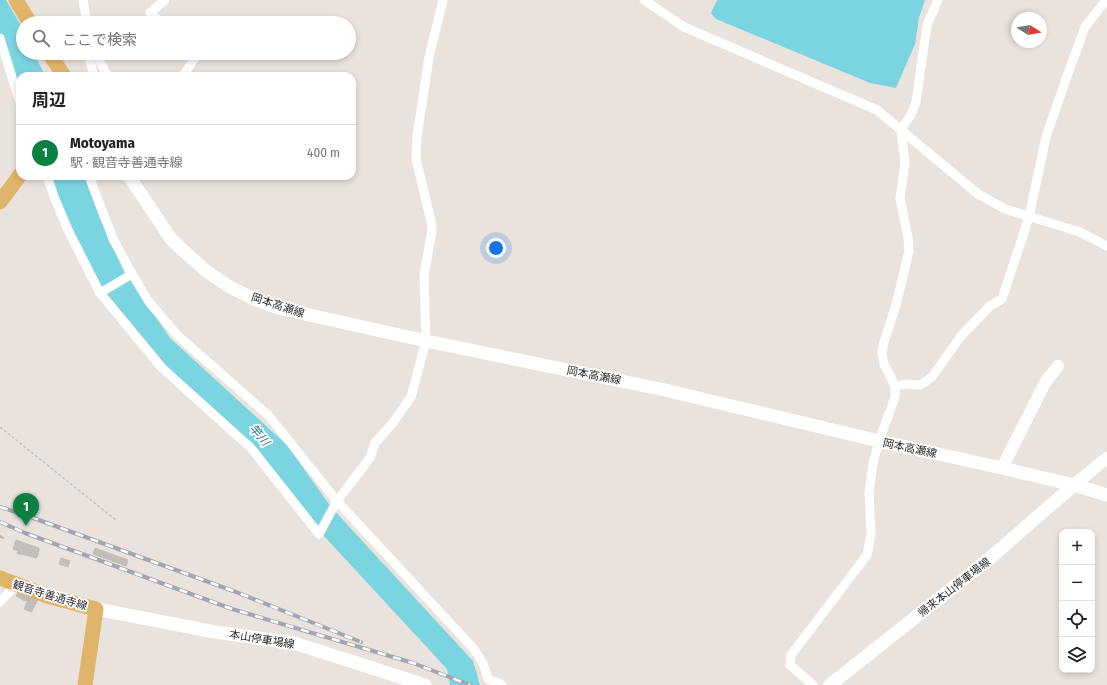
<!DOCTYPE html>
<html lang="ja">
<head>
<meta charset="utf-8">
<style>
	body { margin:0; font-family:"Fira Sans Condensed","Noto Sans JP",sans-serif; background:#f2f2f2; color:#222 }
	.controls { position:absolute; right:12px; bottom:12px; display:grid; overflow:hidden; border-radius:8px; box-shadow:0 2px 6px #0003 }
	.controls button { width:36px; height:36px; display:grid; place-items:center; padding:0; border:0; border-bottom:1px solid #e0e0e0; background:#fff; color:#222; font:20px sans-serif }
	.compass { position:absolute; left:1011px; top:12px; width:36px; height:36px; border-radius:50%; background:#fff; box-shadow:0 2px 6px #0003; rotate:101deg }
	.you { position:absolute; left:496px; top:248px; width:14px; height:14px; margin:-10px; border:3px solid #fff; border-radius:50%; background:#1a73e8; box-shadow:0 0 0 6px #1a73e833 }
	.badge { display:grid; place-items:center; width:26px; height:26px; border-radius:50%; background:#0b8043; color:#fff; font-size:13px; font-weight:700 }
	.pin { position:absolute; translate:-50% -33px; filter:drop-shadow(0 1px 2px #0008) }
	.pin::after { content:''; position:absolute; top:21px; width:14px; height:12px; background:inherit; clip-path:polygon(0 0,100% 0,50% 100%) }
	.list { margin:0; padding:0; list-style:none }
	h2 { display:flex; justify-content:space-between; align-items:center; height:52px; margin:0; padding:0 16px; font-size:17px }
	h2 small { font-size:13px; font-weight:400; color:#767676 }
	.list li { display:grid; grid-template-columns:26px 1fr auto; gap:12px; align-items:center; box-sizing:border-box; height:56px; padding:0 16px; border-top:1px solid #e0e0e0 }
	.list b { display:block; font-size:15px; white-space:nowrap }
	.list p { margin:0; font-size:13px; white-space:nowrap; color:#767676 }
	.list em { font-size:13px; font-style:normal; color:#767676 }
	.icon { flex:none; width:22px; height:22px; fill:none; stroke:currentColor; stroke-width:2; stroke-linecap:round; stroke-linejoin:round }
	.map { position:relative; flex:none; width:1107px; height:685px; overflow:hidden }
	.search { position:absolute; background:#fff; box-shadow:0 2px 6px #0003; left:16px; top:16px; width:340px; height:44px; display:flex; align-items:center; gap:10px; box-sizing:border-box; padding:0 14px; border-radius:22px; color:#767676; font-size:15px }
	.panel { position:absolute; background:#fff; box-shadow:0 2px 6px #0003; left:16px; top:72px; width:340px; height:108px; border-radius:12px }
	.map>svg:first-child { display:block }
	.water { fill:#7bd5e1 }
	.shadow { fill:#0003 }
	.building { fill:#c3beb9; stroke:#c6beb7 }
	.lines { fill:none; stroke-linecap:round; stroke-linejoin:round }
	.path { stroke:#c3c3c3; stroke-width:1.5; stroke-dasharray:3 2; stroke-linecap:butt }
	.minor { stroke:#fff; stroke-width:9 }
	.tertiary { stroke:#fff; stroke-width:12 }
	.secondary { stroke:#fff; stroke-width:13 }
	.primary { stroke:#e1b46b; stroke-width:15 }
	.rail-casing { stroke:#a1a6b2; stroke-width:4 }
	.rail { stroke:#fff; stroke-width:2.5; stroke-dasharray:8; stroke-linecap:butt }
	.labels { text-anchor:middle; stroke-width:3.5; stroke-linejoin:round; paint-order:stroke }
	.street-label { font-size:11px; fill:#2a2a2a; stroke:#fff }
	.water-label { font-size:12px; font-style:italic; fill:#1c768c; stroke:#fff }
</style>
</head>
<body>
<div class="map">
<svg width="1107" height="685" viewBox="0 0 1107 685">
	<rect width="100%" height="100%" fill="#eae3dd"/>
	<!-- water -->
	<g class="water">
		<path d="M0,0H6L23,29V53H34L45,76H20V88L0,34Z"/>
		<path d="M717,0H925L919,18L915,44L896,88L870,83L716,19L711,13Z"/>
		<path d="M51,176H84L99,216L126,276L130,279L170,338L287,445L331,507L473,661L480,685H450L447,669L323,535L253,444L175,376L102,288L65,214Z"/>
	</g>
	<!-- shadow -->
	<g class="shadow">
		<path d="M0,535L4,537V539L0,538Z"/>
		<path d="M38,549H40L37,558L18,553L19,551Z"/>
		<path d="M19,592L30,598L38,600L32,612L26,609L28,602L17,596Z"/>
	</g>
	<!-- building -->
	<g class="building">
		<path d="M16,540L39,548L36,558L22,554L21,555L17,553L18,551L13,549Z"/>
		<path d="M95,548L128,560L126,566L93,554Z"/>
		<path d="M61,558L70,561L68,567L59,564Z"/>
		<path d="M19,591L28,595L25,601L16,596Z"/>
		<path d="M30,595L37,598L31,612L24,609Z"/>
	</g>
	<g class="lines">
		<!-- path -->
		<path class="path" d="M0,427L117,521"/>
		<!-- minor -->
		<g class="minor">
			<path d="M83,0L87,23"/>
			<path d="M644,0L684,27L877,110L978,194L1005,209L1080,232L1107,246"/>
			<path d="M162,23L150,13L165,0"/>
			<path d="M0,38L20,103"/>
			<path d="M88,53L93,72L91,76"/>
			<path d="M96,53L105,72L109,76"/>
			<path d="M183,76L198,53"/>
			<path d="M47,176L55,199L69,232L100,293L161,367L251,448L319,534L337,501L370,458L375,443L392,424L411,397L426,341L424,275L432,231L431,221L416,159L417,137L429,57L443,0"/>
			<path d="M89,176L113,239L132,274L149,302L178,336L269,416L337,501L473,648L483,663L488,679L502,685"/>
			<path d="M100,293L132,274"/>
			<path d="M895,387L905,384L920,385L932,377L961,336L990,306L1002,299L1029,217L1046,137L1066,79L1085,27L1106,0"/>
			<path d="M0,602L16,585"/>
			<path d="M813,685L790,665L791,655L867,555L871,534L869,493L873,463L879,441L895,397V387L891,377L884,365L882,353L884,342L896,305L909,251L908,238L900,198L905,163L901,129L911,115L916,102L927,25L938,0"/>
		</g>
		<!-- tertiary -->
		<g class="tertiary">
			<path d="M1002,468L1045,383L1058,366"/>
			<path d="M1074,485L1107,458"/>
		</g>
		<!-- secondary -->
		<g class="secondary">
			<path d="M129,176L171,239L187,254L206,271L228,286L252,298L278,308L426,341L665,390L879,441L1002,468L1074,485L1107,495"/>
			<path d="M96,609L215,632L294,643L425,685"/>
			<path d="M830,685L990,558L1074,485"/>
		</g>
		<!-- primary -->
		<g class="primary">
			<path d="M16,0L30,23"/>
			<path d="M49,53L64,76"/>
			<path d="M0,202L20,175"/>
			<path d="M0,578L47,596L96,609L85,685"/>
		</g>
		<defs>
			<g id="rail">
				<path d="M0,507L28,516L236,592L361,642"/>
				<path d="M0,522L25,533L232,609L413,663L470,685"/>
			</g>
		</defs>
		<!-- rail casing -->
		<use href="#rail" class="rail-casing"/>
		<!-- rail -->
		<use href="#rail" class="rail"/>
	</g>
	<g class="labels">
		<!-- street labels -->
		<g class="street-label">
			<text transform="translate(278 305) rotate(18)" y="4">岡本高瀬線</text>
			<text transform="translate(594 375) rotate(11)" y="4">岡本高瀬線</text>
			<text transform="translate(910 448) rotate(12)" y="4">岡本高瀬線</text>
			<text transform="translate(954 587) rotate(-38)" y="4">帰来本山停車場線</text>
			<text transform="translate(50 595) rotate(17)" y="4">観音寺善通寺線</text>
			<text transform="translate(262 639) rotate(9)" y="4">本山停車場線</text>
		</g>
		<!-- water labels -->
		<g class="water-label">
			<text transform="translate(259 435) rotate(50)" y="4">竿川</text>
		</g>
	</g>
</svg>
<div class="controls">
<button>+</button>
<button>−</button>
<button><svg class="icon" aria-label="locate" viewBox="0 0 24 24"><circle cx="12" cy="12" r="6"/><path d="M12 2v4M12 18v4M2 12h4M18 12h4"/></svg></button>
<button><svg class="icon" aria-label="layers" viewBox="0 0 24 24"><path d="M12 4l9 5-9 5-9-5zM3 14l9 5 9-5"/></svg></button>
</div>
<svg class="compass" viewBox="-18 -18 36 36"><path d="M0-13l5 13h-10z" fill="#e53935"/><path d="M0 13l5-13h-10z" fill="#767676"/></svg>
<div class="you"></div>
<div class="pin badge" style="left:26px;top:526px">1</div>
<div class="search"><svg class="icon" aria-label="search" viewBox="0 0 24 24"><circle cx="10" cy="10" r="6"/><path d="M15 15l6 6"/></svg>ここで検索</div>
<section class="panel">
<h2>周辺<small></small></h2>
<ul class="list">
<li><span class="badge">1</span><div><b>Motoyama</b><p>駅 · 観音寺善通寺線</p></div><em>400 m</em></li>
</ul>
</section>
</div>
</body>
</html>
